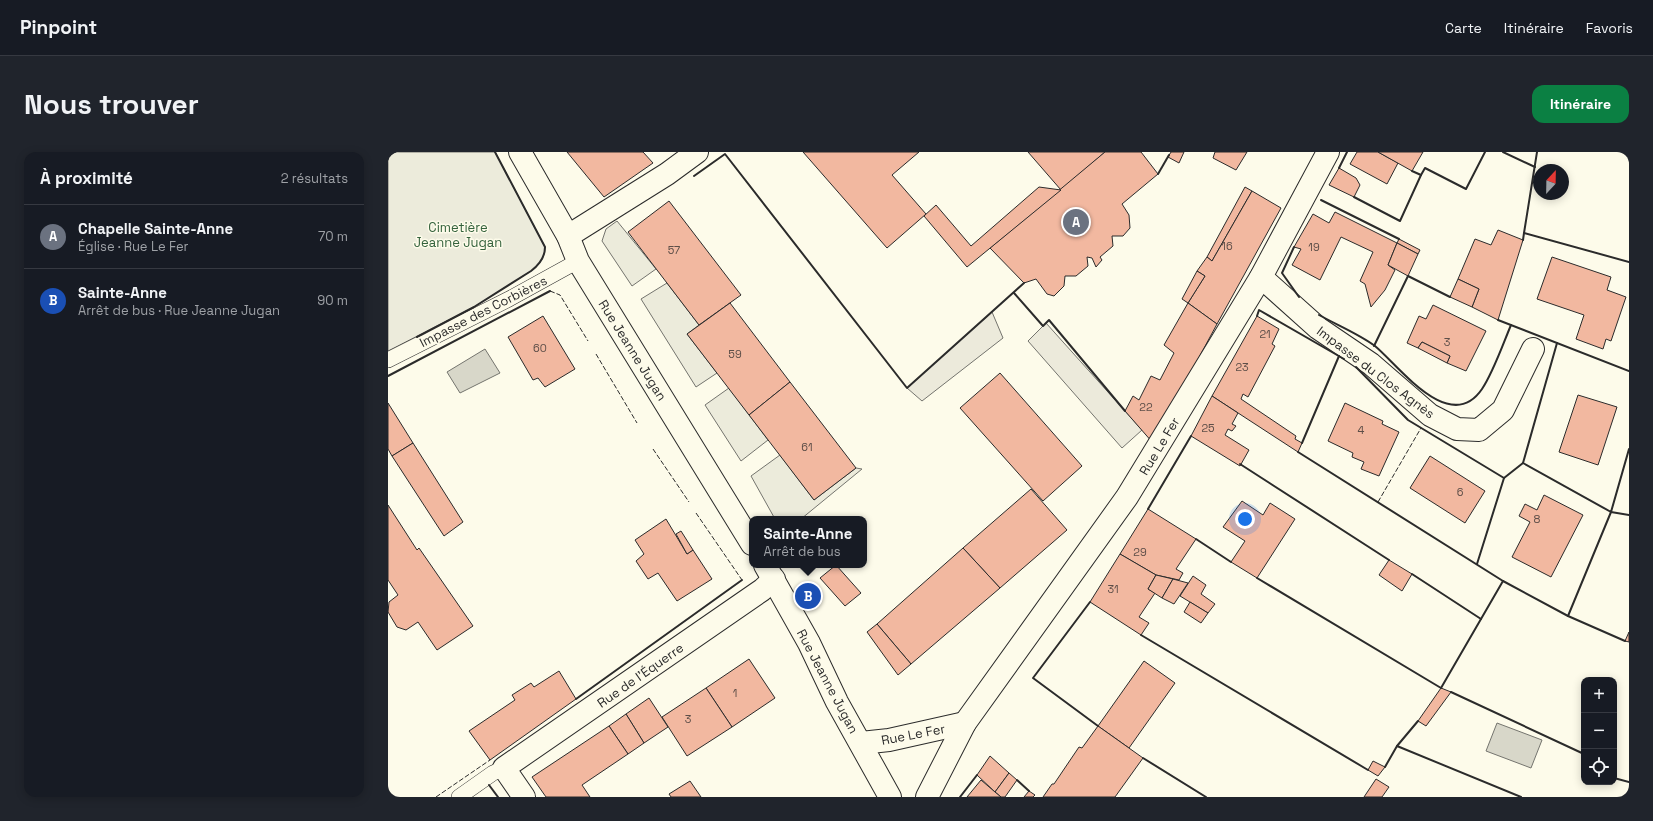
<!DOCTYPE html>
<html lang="fr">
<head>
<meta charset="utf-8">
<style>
	body { margin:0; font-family:"Space Grotesk",sans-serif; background:#20242c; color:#f1f3f6 }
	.controls { position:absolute; right:12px; bottom:12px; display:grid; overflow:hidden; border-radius:8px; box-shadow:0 2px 10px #0003 }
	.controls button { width:36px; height:36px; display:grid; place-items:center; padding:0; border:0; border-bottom:1px solid #363941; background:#171b24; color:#f1f3f6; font:20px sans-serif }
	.compass { position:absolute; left:1145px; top:12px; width:36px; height:36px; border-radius:50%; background:#171b24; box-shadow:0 2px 10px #0003; rotate:22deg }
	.you { position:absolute; left:857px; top:367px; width:14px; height:14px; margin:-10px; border:3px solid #fff; border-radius:50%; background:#1a73e8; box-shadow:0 0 0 6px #1a73e833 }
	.badge { display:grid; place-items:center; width:26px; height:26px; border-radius:50%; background:#0b8043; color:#fff; font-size:13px; font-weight:700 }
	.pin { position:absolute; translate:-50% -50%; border:2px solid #fff; box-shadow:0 1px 4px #0006 }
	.popup { position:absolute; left:361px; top:364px; width:118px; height:52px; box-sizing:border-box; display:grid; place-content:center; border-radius:8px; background:#171b24; filter:drop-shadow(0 1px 3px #0005); font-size:13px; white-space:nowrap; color:#9ea1a6 }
	.popup b { font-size:15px; color:#f1f3f6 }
	.popup::after { content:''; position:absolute; left:50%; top:100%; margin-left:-8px; border:8px solid transparent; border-top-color:#171b24 }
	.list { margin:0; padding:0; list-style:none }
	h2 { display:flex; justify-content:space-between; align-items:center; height:52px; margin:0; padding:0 16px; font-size:17px }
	h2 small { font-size:13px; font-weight:400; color:#9ea1a6 }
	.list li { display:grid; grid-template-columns:26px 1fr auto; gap:12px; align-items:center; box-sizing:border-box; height:64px; padding:0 16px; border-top:1px solid #363941 }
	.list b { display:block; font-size:15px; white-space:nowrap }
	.list p { margin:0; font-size:13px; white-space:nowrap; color:#9ea1a6 }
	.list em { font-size:13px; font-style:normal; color:#9ea1a6 }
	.icon { flex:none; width:22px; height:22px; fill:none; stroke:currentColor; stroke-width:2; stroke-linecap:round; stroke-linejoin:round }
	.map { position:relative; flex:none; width:1241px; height:645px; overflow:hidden; border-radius:12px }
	header { display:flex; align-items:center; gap:24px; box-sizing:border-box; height:56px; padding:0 20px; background:#171b24; border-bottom:1px solid #363941 }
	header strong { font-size:19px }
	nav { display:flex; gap:22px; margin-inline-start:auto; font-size:14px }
	.intro { display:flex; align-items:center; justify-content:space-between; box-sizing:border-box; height:96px; padding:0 24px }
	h1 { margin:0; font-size:28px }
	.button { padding:10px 18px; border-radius:12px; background:#0b8043; color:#fff; font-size:14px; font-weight:700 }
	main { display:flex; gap:24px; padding:0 24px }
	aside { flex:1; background:#171b24; border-radius:12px; box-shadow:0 2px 10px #0003 }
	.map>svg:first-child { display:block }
	.green { fill:#ecebdb; stroke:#74746e }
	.parking { fill:#eceadb; stroke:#74746e }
	.water { fill:#d8d7c9; stroke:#74746e }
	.building { fill:#f2b8a0; stroke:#2b2b2b }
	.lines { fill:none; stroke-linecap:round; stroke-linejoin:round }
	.lane-casing { stroke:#2b2b2b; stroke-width:16 }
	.street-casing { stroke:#2b2b2b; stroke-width:24 }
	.lane { stroke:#fdfbea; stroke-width:15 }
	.street { stroke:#fdfbea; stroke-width:22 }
	.fence { stroke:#2b2b2b; stroke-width:1; stroke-dasharray:5 2; stroke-linecap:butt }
	.wall { stroke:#2b2b2b; stroke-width:2 }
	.labels { text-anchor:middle; stroke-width:3; stroke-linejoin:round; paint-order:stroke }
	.number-label { font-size:11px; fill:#5d4e48 }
	.park-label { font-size:13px; fill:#34623c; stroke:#fdfbea }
	.street-label { font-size:13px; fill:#2b2b2b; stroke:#fdfbea }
</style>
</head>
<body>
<header>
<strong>Pinpoint</strong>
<nav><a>Carte</a><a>Itinéraire</a><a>Favoris</a></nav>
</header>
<div class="intro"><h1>Nous trouver</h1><a class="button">Itinéraire</a></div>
<main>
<aside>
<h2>À proximité<small>2 résultats</small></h2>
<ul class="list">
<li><span class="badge" style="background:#6b7280">A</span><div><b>Chapelle Sainte-Anne</b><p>Église · Rue Le Fer</p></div><em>70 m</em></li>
<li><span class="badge" style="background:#1a4fb4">B</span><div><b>Sainte-Anne</b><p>Arrêt de bus · Rue Jeanne Jugan</p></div><em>90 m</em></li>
</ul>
</aside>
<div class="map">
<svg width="1241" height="645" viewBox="0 0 1241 645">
	<rect width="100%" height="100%" fill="#fdfbea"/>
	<!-- green -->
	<g class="green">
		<path d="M0,0H107L157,95C157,106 151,113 143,119L86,155L0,199Z"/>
		<path d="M229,69L268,117L244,134L214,89L218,77Z"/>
		<path d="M279,131L311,173L299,182L329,221L308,235L253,147Z"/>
		<path d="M341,236L380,288L353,309L317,253Z"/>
		<path d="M392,303L426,348L468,316L474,317L413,367H387L363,324Z"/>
	</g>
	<!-- parking -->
	<g class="parking">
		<path d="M604,160L615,186L534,249L519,236Z"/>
		<path d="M658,171L754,278L734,296L640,189Z"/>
	</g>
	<!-- water -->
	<g class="water">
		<path d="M97,197L112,221L72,241L59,220Z"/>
		<path d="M1109,571L1154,588L1143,616L1098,599Z"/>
	</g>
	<!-- building -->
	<g class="building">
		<path d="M179,0H255L265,11L216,45Z"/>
		<path d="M415,0H531L504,23L538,62L499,96Z"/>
		<path d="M640,0H717L673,38Z"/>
		<path d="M717,0H753L770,22L734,52L741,63L742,76L735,84H724L725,94L712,105L714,108L708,115L704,106L699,105L700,114L688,124H677L676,134L666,144L659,142L648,127L636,131L602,96Z"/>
		<path d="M783,0H796L791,11L780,5Z"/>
		<path d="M827,0H859L848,18L825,6Z"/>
		<path d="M969,0H990L1010,11L999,32L962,12Z"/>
		<path d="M990,0H1035L1024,19Z"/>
		<path d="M951,16L968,26L972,33L966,45L941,33Z"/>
		<path d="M651,35L673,38L579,115L536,64L548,53L583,94Z"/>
		<path d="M857,35L864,39L824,109L819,105Z"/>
		<path d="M864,39L893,56L829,172L800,151L817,124L809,119L819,105L824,109Z"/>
		<path d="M281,49L353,143L311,173L240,80Z"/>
		<path d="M947,60L1009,91L1000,113L1007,118L997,138L983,155L977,132L972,129L985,100L953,85L932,128L904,113L913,97L906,95L925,62L941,71Z"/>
		<path d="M1110,78L1135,88L1110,168L1084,155L1091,137L1070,127L1087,87L1103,93Z"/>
		<path d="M1011,87L1032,98L1030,102L1009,91Z"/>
		<path d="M1009,91L1030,102L1020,124L1000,113Z"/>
		<path d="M1164,105L1223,125L1219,138L1238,145L1223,189L1218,187L1215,197L1188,187L1196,163L1149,147Z"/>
		<path d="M809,119L817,124L800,151L794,147Z"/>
		<path d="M1070,127L1091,137L1084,155L1062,145Z"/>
		<path d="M342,151L402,230L361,263L299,182Z"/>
		<path d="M800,151L829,172L765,291L737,259L745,244L751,248L763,224L772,228L786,201L776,193Z"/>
		<path d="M1045,153L1098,179L1078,219L1059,211L1062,204L1034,190L1030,196L1019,191L1031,164L1038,167Z"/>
		<path d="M155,164L187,217L157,235L150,226L145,228L120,185Z"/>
		<path d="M869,164L891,177L884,192L887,194L860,245L855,242L853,247L908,284L907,287L914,291L910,300L824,244Z"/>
		<path d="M1034,190L1062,204L1059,211L1030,196Z"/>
		<path d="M612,221L694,314L655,349L572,256Z"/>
		<path d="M402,230L468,316L426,348L361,263Z"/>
		<path d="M1190,243L1229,255L1210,313L1171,300Z"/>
		<path d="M824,244L850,261L844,272L848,274L844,279L840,277L837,283L861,298L852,314L803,284Z"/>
		<path d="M0,251L25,291L4,304L0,297Z"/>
		<path d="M957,251L995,269L994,272L1011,280L991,324L973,317L976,310L964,305L965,301L940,289Z"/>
		<path d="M25,291L75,370L56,384L4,304Z"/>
		<path d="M1042,304L1097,339L1077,371L1022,336Z"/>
		<path d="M643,337L679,378L612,436L575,396Z"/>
		<path d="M1156,343L1195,363L1163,425L1124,405L1142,370L1131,364L1137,352L1149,358Z"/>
		<path d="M854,349L875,363L882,351L907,367L869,426L843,410L857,389L835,375Z"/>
		<path d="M0,353L29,398L31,396L85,474L49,498L30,470L18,478L9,475L0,460L1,450L10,443L0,428Z"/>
		<path d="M760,357L808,387L788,417L795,421L791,428L768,423L732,402Z"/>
		<path d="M278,367L299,402L305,398L324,427L289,449L270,421L260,427L248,409L256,402L247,388Z"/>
		<path d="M293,379L305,398L299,402L288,382Z"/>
		<path d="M575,396L612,436L523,512L489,472Z"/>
		<path d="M732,402L768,423L760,437L767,441L751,465L761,471L753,483L702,450Z"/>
		<path d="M1001,408L1024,422L1014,439L991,423Z"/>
		<path d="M448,413L473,441L457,454L432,426Z"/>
		<path d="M768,423L785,427L774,446L760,437Z"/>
		<path d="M805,424L818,433L813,442L827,452L820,461L792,444Z"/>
		<path d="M785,427L800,431L786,452L774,446Z"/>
		<path d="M802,450L820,461L813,471L796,460Z"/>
		<path d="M489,472L523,512L510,523L479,480Z"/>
		<path d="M1241,480V490L1237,489Z"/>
		<path d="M361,507L387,546L344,575L318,536Z"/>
		<path d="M756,509L787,531L741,596L710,574Z"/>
		<path d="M171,519L188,547L102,608L81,579L127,548L124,543L143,531L146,535Z"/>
		<path d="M318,536L344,575L299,604L274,565Z"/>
		<path d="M1053,536L1063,540L1038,574L1030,569Z"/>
		<path d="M261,546L280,575L256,591L238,562Z"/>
		<path d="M238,562L256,591L240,602L221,574Z"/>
		<path d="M221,574L240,602L194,633L202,645H158L144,625Z"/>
		<path d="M710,574L755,606L727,645H655L664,632H666L691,595L694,596Z"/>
		<path d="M602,604L621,621L607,640L589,623Z"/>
		<path d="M985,609L997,615L990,624L980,618Z"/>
		<path d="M621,621L629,628L617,645H613L607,640Z"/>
		<path d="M988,627L1001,635L994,645H976Z"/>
		<path d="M593,628L607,640L613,645H579Z"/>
		<path d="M302,629L313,645H283L281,642Z"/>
		<path d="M641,639L647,643L645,645H636Z"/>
	</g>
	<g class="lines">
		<defs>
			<g id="lane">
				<path d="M0,208L121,147L190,109"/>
				<path d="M71,645L105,621L116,616"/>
			</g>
			<g id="street">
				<path d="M132,0L180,84L190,109L364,392"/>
				<path d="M180,84L279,22L309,0"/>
				<path d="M873,125L930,176L983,212L1042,263L1069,277L1091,278L1115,258L1145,197"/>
				<path d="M377,413L421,491L449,550L502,645"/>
				<path d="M473,591L501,588L577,571"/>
				<path d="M136,645L116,616L374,438L386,427"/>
				<path d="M539,645L577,571L739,345L873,125L940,0"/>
			</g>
		</defs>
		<!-- lane casing -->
		<use href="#lane" class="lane-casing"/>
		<!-- street casing -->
		<use href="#street" class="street-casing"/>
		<!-- lane -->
		<use href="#lane" class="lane"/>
		<!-- street -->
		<use href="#street" class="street"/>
		<!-- fence -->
		<g class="fence">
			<path d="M162,139L172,143L200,189"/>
			<path d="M208,202L249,271"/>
			<path d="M265,297L301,350"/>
			<path d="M990,350L1033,276"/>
			<path d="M308,361L354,428"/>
			<path d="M48,645L102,608"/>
		</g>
		<!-- wall -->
		<g class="wall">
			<path d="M1115,0L1147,15"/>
			<path d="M951,16L959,0"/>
			<path d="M1024,19L1033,23L1037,16L1078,37L1097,0"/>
			<path d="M770,22L781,3"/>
			<path d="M306,24L337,2L519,236L636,131"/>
			<path d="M966,45L1012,69L1033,23"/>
			<path d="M933,48L1011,87"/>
			<path d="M1136,81L1149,0"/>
			<path d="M1135,88L1136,81L1241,110"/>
			<path d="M906,95L894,121L911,145"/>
			<path d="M626,141L655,174L661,168L737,259"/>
			<path d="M931,163C949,173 971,182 987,194C1011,214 1062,284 1094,237C1105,221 1115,192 1123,173"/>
			<path d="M869,164L871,158L956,207"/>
			<path d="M1110,168L1241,219"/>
			<path d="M29,185L86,155L143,119C151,113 157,106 157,95L107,0"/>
			<path d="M1169,191L1135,311L1223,360L1241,297"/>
			<path d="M986,194L1020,124L1062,145"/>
			<path d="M968,215L1020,268L1116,326"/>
			<path d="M0,224L162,139"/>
			<path d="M914,291L951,204"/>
			<path d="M910,300L1115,429L1180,464L1237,489"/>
			<path d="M852,312L1001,408"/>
			<path d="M760,357L803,284"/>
			<path d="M808,387L843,410"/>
			<path d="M1089,412L1116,326L1135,311"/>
			<path d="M1024,422L1093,467"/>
			<path d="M869,426L1053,536L1115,429"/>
			<path d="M702,450L645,526L710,574"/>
			<path d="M1180,464L1223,360L1241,363"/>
			<path d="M753,483L980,618"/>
			<path d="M1063,540L1196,602"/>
			<path d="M188,547L354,428"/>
			<path d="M1009,594L1030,569"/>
			<path d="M755,606L818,645"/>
			<path d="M997,615L1009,594L1133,645"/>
			<path d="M1226,626L1241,630"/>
			<path d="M629,628L641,639"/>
			<path d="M101,633L110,645"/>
			<path d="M572,645L589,623"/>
		</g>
	</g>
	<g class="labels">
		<!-- number labels -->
		<g class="number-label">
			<text x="839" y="98">16</text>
			<text x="926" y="99">19</text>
			<text x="286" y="102">57</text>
			<text x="877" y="186">21</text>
			<text x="1059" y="194">3</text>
			<text x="152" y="200">60</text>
			<text x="347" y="206">59</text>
			<text x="854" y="219">23</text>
			<text x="758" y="259">22</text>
			<text x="820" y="280">25</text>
			<text x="973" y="282">4</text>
			<text x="419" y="299">61</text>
			<text x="1072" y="344">6</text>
			<text x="1149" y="371">8</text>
			<text x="752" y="404">29</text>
			<text x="725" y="441">31</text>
			<text x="347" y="545">1</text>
			<text x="300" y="571">3</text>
		</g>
		<!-- park labels -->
		<g class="park-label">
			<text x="70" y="80">Cimetière<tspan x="70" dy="15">Jeanne Jugan</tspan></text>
		</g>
		<!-- street labels -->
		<g class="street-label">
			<text transform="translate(95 159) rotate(-27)" y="5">Impasse des Corbières</text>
			<text transform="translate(245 198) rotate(58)" y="5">Rue Jeanne Jugan</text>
			<text transform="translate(988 220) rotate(37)" y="5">Impasse du Clos Agnès</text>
			<text transform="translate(771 294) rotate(-59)" y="5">Rue Le Fer</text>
			<text transform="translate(252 523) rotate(-35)" y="5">Rue de l'Équerre</text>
			<text transform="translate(440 529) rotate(62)" y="5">Rue Jeanne Jugan</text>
			<text transform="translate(525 582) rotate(-11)" y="5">Rue Le Fer</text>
		</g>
	</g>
</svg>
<div class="controls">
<button>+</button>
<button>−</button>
<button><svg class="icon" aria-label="locate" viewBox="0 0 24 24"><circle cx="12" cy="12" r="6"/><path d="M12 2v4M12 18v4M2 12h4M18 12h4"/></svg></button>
</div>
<svg class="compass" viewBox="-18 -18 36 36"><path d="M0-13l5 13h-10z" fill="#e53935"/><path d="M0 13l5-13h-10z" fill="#9ea1a6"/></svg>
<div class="you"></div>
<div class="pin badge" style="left:688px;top:70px;background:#6b7280">A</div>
<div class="pin badge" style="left:420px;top:444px;background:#1a4fb4">B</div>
<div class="popup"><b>Sainte-Anne</b>Arrêt de bus</div>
</div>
</main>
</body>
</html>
